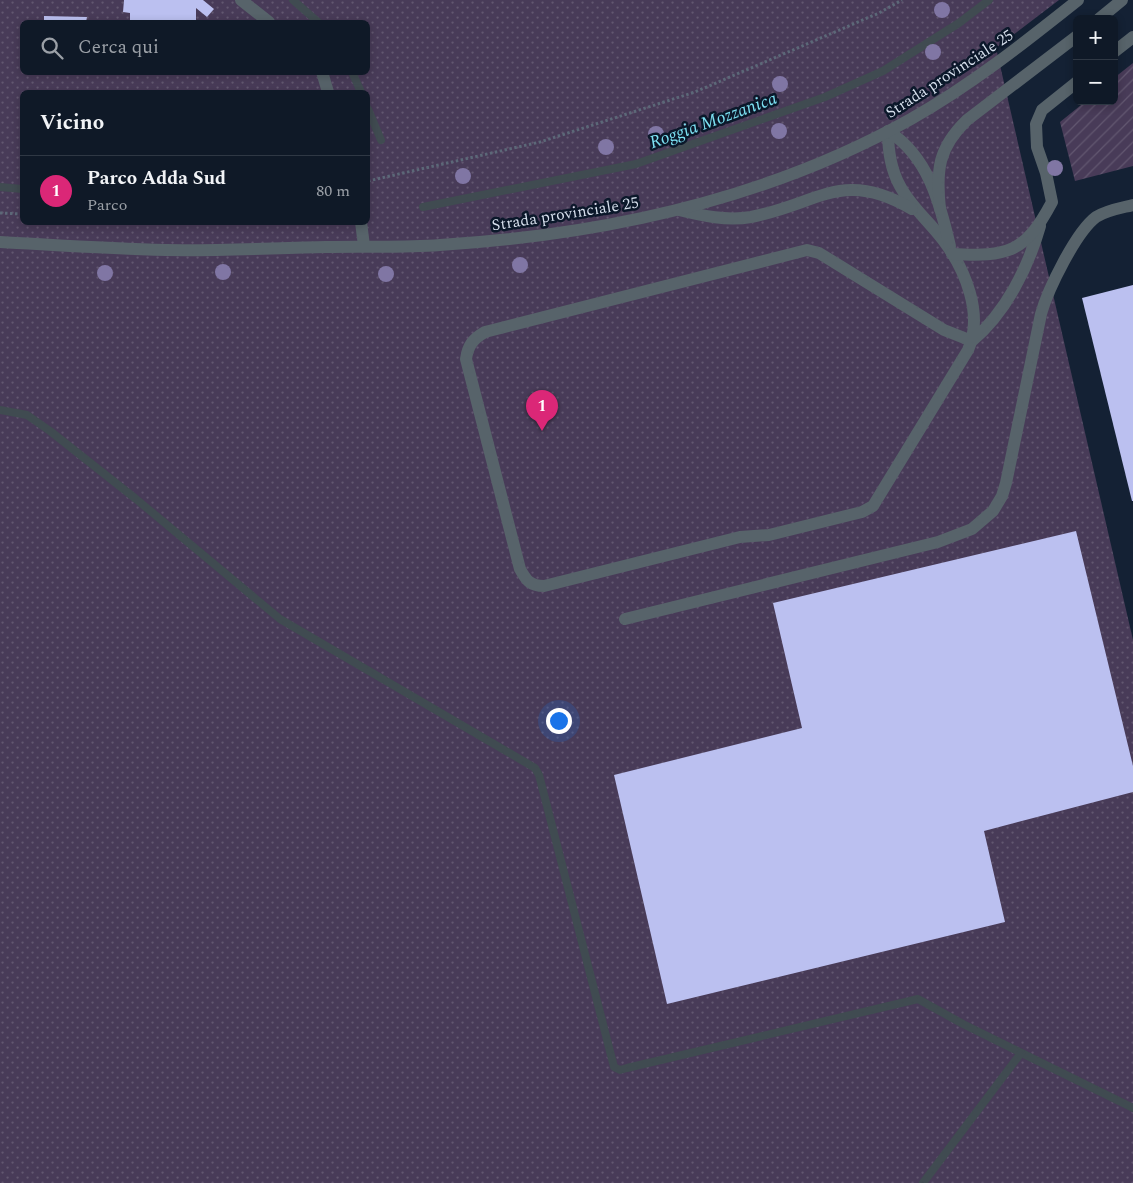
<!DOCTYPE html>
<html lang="it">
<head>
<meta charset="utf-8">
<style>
	body { margin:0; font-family:Spectral,serif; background:#18222f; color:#f1f3f6 }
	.controls { position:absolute; right:15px; top:15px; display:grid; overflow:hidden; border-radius:8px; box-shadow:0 2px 8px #0003 }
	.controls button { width:45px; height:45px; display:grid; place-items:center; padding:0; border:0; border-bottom:1px solid #2f3844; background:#0f1927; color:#f1f3f6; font:25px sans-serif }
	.you { position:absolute; left:558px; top:720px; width:18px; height:18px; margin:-12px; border:4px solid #fff; border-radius:50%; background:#1a73e8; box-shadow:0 0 0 8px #1a73e833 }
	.badge { display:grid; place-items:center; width:32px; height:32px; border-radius:50%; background:#db2777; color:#fff; font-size:16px; font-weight:700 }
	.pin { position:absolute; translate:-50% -41px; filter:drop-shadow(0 1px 2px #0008) }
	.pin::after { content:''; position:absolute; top:26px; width:18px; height:15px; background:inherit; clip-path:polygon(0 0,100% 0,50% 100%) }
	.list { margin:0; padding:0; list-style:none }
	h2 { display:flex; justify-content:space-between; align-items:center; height:65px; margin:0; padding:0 20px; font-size:21px }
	h2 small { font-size:16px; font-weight:400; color:#9ba0a7 }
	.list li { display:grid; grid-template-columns:32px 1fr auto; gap:15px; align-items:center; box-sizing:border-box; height:70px; padding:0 20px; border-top:1px solid #2f3844 }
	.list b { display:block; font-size:19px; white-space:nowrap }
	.list p { margin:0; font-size:16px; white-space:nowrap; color:#9ba0a7 }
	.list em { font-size:16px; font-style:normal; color:#9ba0a7 }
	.icon { flex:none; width:28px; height:28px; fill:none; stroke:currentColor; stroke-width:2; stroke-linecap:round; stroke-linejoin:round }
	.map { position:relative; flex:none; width:1133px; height:1183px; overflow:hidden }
	.search { position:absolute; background:#0f1927; box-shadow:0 2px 8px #0003; left:20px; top:20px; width:350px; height:55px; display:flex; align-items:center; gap:12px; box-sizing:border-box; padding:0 18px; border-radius:8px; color:#9ba0a7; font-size:19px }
	.panel { position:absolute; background:#0f1927; box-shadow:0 2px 8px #0003; left:20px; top:90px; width:350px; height:135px; border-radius:8px }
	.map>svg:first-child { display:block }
	.grass { fill:url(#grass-dots); fill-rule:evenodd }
	.garden { fill:url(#garden-furrows) }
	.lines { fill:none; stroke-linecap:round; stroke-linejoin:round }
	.stream { stroke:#404b51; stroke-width:8 }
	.building { fill:#bbc0f0 }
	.path { stroke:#5c6878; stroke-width:3; stroke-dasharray:2.5 2.5; stroke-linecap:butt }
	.service { stroke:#57636a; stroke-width:12 }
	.minor { stroke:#57636a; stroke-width:12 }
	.tertiary { stroke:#57636a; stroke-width:12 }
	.tree { fill:#8076a4 }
	.labels { text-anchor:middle; stroke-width:5; stroke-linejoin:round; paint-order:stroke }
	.street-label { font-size:16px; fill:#d6dfec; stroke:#0b182a }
	.water-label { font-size:18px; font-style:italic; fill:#7ce1f2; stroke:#0b182a }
</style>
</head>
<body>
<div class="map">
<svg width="1133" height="1183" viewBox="0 0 1133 1183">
	<defs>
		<pattern id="grass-dots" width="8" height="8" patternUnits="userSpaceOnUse" patternTransform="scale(1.25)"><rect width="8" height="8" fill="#483b58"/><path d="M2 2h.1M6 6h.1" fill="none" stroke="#625770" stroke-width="1.8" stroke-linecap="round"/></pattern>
		<pattern id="garden-furrows" width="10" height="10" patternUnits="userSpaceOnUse" patternTransform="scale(1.25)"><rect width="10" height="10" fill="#483b58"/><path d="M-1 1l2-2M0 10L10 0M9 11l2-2" fill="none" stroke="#625770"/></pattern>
	</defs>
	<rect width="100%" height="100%" fill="#142134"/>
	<!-- grass -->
	<path class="grass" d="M0,0H1059L996,48L1133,640V1183H0ZM22,22H368V72H22ZM22,92H368V222H22Z"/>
	<!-- garden -->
	<path class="garden" d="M1133,63V166L1075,181L1060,122L1086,101H1114V78Z"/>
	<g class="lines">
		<!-- stream -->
		<g class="stream">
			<path d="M293,0L318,22"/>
			<path d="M352,72L361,92"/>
			<path d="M368,109L381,140"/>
			<path d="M0,187L22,189"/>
			<path d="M423,207L636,164L825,97L883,71L959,23L989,0"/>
			<path d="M0,410L27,415L50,431L136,499L280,619L535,768L539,775L614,1067L620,1070L627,1068L918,999L963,1024L1133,1108"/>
			<path d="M923,1183L1021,1053"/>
		</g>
	</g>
	<!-- building -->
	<g class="building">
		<path d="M124,0H203L214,9L207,17L196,8V22H130V13L123,12Z"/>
		<path d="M44,16L87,17L86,22H44Z"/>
		<path d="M1133,285V501H1132L1082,298Z"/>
		<path d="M1076,531L1133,766V792L984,831L1005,922L667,1004L614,775L802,728L773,603Z"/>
	</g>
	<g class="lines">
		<!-- path -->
		<g class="path">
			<path d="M368,181L540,142L695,92L879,13L902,0"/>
			<path d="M0,213L22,214"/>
		</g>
		<!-- service -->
		<g class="service">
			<path d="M1099,19L1122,0"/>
			<path d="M1114,52L1133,37"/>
			<path d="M888,131C888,149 891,170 900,186C911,207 929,221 943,240C965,269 984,314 968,350L873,506L862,512L769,535L740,537L544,586C530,586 526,580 520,569L466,359C468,345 473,339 485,332L807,250L819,253L944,330L972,341C1006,312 1028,268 1040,226"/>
			<path d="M888,131C928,156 940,203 950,246"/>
			<path d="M940,209C936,170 938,148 967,120L1077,36"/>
			<path d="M679,210C703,216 727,221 751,217C819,204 842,168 912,209"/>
			<path d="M952,254C1008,257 1025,253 1052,202L1046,173L1037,147L1036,124L1042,110L1077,82"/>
			<path d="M625,619L938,542L972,529L993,511L1002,496L1006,483L1041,314C1048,289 1076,232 1096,217C1107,210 1121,208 1133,205"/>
		</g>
		<!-- minor -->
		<g class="minor">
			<path d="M241,0L269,22"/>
			<path d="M322,72L328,92"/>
			<path d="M361,222L364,246"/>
		</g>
		<!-- tertiary -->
		<path class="tertiary" d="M0,242C55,245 110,249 166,250C219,251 272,248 326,247C364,246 402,248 440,245C602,235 768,199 911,119C971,85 1024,43 1078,0"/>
	</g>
	<!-- trees -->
	<g class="tree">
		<circle cx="942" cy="10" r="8"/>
		<circle cx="933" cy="52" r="8"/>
		<circle cx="780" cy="84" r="8"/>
		<circle cx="779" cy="131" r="8"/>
		<circle cx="656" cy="134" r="8"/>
		<circle cx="606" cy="147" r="8"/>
		<circle cx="1055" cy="168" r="8"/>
		<circle cx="463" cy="176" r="8"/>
		<circle cx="520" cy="265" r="8"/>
		<circle cx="223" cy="272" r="8"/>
		<circle cx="105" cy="273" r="8"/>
		<circle cx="386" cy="274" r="8"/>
	</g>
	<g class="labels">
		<!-- street labels -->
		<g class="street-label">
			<text transform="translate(949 73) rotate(-33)" y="6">Strada provinciale 25</text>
			<text transform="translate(565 213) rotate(-9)" y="6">Strada provinciale 25</text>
		</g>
		<!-- water labels -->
		<g class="water-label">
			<text transform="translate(713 120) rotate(-20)" y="6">Roggia Mozzanica</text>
		</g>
	</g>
</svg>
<div class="controls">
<button>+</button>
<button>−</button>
</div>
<div class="you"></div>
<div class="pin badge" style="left:542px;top:431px">1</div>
<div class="search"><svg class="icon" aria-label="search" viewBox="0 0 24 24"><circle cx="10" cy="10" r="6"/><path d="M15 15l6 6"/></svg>Cerca qui</div>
<section class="panel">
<h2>Vicino<small></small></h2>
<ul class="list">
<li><span class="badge">1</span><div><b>Parco Adda Sud</b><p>Parco</p></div><em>80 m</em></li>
</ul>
</section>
</div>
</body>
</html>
